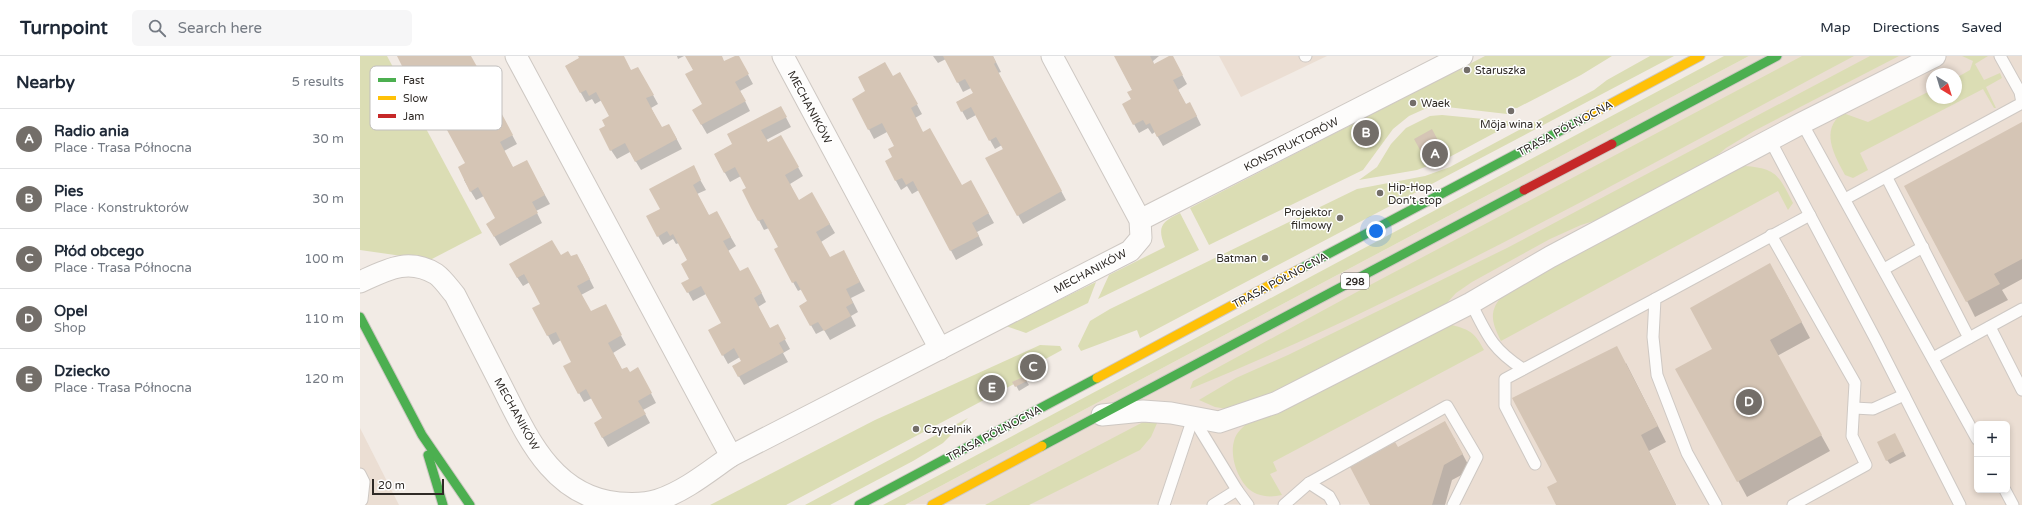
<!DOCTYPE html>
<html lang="en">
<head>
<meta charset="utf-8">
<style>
	body { margin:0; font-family:"Varela Round",sans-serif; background:#f6f6f7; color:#1f2937 }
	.controls { position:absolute; right:12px; bottom:12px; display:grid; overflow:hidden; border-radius:6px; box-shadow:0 2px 6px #0003 }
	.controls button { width:36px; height:36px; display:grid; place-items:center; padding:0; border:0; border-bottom:1px solid #e0e1e3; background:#fff; color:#1f2937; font:20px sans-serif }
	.compass { position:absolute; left:1566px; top:12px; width:36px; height:36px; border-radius:50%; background:#fff; box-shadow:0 2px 6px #0003; rotate:142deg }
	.scale { position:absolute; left:12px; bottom:10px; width:72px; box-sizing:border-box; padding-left:4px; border:2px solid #2f2a26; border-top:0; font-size:11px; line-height:14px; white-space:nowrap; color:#2f2a26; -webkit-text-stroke:3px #fff; paint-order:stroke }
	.you { position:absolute; left:1016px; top:175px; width:14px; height:14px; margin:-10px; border:3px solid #fff; border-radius:50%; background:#1a73e8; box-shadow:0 0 0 6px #1a73e833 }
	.badge { display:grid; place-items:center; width:26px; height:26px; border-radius:50%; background:#736e69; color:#fff; font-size:13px; font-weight:700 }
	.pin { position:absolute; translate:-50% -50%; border:2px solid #fff; box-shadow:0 1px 4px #0006 }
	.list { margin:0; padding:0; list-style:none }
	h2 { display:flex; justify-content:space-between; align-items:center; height:52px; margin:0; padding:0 16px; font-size:17px }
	h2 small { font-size:13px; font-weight:400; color:#747a83 }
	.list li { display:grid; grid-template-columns:26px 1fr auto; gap:12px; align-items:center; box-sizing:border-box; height:60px; padding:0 16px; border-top:1px solid #e0e1e3 }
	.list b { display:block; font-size:15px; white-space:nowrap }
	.list p { margin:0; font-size:13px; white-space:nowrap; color:#747a83 }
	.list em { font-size:13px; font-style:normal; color:#747a83 }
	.icon { flex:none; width:22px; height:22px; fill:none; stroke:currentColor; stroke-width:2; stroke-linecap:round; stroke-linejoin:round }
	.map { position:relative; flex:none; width:1662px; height:449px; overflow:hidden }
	header { display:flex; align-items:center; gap:24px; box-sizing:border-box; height:56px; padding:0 20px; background:#fff; border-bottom:1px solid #e0e1e3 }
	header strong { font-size:19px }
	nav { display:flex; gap:22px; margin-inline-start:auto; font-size:14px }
	.search { width:280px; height:36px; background:#f6f6f7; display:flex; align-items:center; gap:10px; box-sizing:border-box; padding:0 14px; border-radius:6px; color:#747a83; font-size:15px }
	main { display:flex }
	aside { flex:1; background:#fff }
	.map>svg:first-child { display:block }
	.built { fill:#ebded3; fill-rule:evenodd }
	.green { fill:#dbddb4 }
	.shadow { fill:#0003 }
	.building { fill:#d5c5b5 }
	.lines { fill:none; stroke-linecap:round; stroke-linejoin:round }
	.lane-casing { stroke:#cec8c3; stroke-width:13 }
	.street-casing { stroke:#cec8c3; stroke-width:23 }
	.fast-casing { stroke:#cec8c3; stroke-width:11 }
	.slow-casing { stroke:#cec8c3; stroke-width:11 }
	.jam-casing { stroke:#cec8c3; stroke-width:11 }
	.lane { stroke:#fdfcfb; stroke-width:11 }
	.street { stroke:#fdfcfb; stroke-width:21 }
	.fast { stroke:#4caf50; stroke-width:9 }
	.slow { stroke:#ffc107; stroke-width:9 }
	.jam { stroke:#c62828; stroke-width:9 }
	.poi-dot { fill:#736e69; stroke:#fff; stroke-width:1.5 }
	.labels { text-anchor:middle; stroke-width:3; stroke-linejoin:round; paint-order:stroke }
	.shield { fill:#fff; stroke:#6d6a67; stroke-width:1 }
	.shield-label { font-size:10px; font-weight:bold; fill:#2f2a26 }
	.poi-label { font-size:11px; fill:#2f2a26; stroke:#fff; text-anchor:start }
	.street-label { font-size:11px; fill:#2f2a26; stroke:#fff }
	.key { fill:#fff; stroke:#c1bfbe; stroke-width:1 }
	.key-label { font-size:11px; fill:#2f2a26 }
</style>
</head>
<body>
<header>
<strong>Turnpoint</strong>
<div class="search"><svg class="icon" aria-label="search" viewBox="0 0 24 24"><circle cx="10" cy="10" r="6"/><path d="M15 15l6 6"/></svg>Search here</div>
<nav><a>Map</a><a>Directions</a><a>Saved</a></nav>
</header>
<main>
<aside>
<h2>Nearby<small>5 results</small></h2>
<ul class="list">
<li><span class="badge">A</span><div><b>Radio ania</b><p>Place · Trasa Północna</p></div><em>30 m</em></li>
<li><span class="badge">B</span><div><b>Pies</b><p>Place · Konstruktorów</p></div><em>30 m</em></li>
<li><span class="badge">C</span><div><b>Płód obcego</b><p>Place · Trasa Północna</p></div><em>100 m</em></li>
<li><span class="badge">D</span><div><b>Opel</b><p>Shop</p></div><em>110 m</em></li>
<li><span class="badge">E</span><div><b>Dziecko</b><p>Place · Trasa Północna</p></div><em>120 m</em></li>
</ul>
</aside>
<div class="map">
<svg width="1662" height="449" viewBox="0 0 1662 449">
	<rect width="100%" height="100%" fill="#f2ebe5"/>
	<!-- built -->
	<g class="built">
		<path d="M859,0H967L881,41Z"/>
		<path d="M1389,0H1662V449L547,448ZM1572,18H1596V42H1572ZM1617,368H1647V434H1617Z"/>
		<path d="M0,372L39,449H0Z"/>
	</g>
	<!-- green -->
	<g class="green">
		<path d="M0,0H27L122,177L70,204L0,194Z"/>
		<path d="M1125,0H1252L1221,19L1157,52H1146L1147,58L1087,51H1069L1049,60L1033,73L1003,114L849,189L830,152Z"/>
		<path d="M1290,0H1314L780,282L777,274L721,295L718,290L730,265L750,253L997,133L1065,120L1090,111L1234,34L1247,24Z"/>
		<path d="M1364,0H1389L545,449H523Z"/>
		<path d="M1442,0H1494C1276,116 1059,239 830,333L833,325L995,237Z"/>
		<path d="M1510,0H1539L1394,75L1366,92L1340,114L1260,157L1221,169L1190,183L1112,226L1096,237L1085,249L903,342L867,353L855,351L839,344L876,322L928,299L1147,192Z"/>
		<path d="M1602,0H1628L1615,8L1624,24L1640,17L1642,22L1626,31L1636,52H1634L1623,33L1500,97L1508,114L1493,122L1485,119C1475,100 1459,74 1483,57L1508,66L1572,34V42H1596V22L1610,14L1613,5Z"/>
		<path d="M1082,59L1155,66L1084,104L1057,114L999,124L1017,111L1031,88L1046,72L1070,60Z"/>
		<path d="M1384,110C1417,112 1419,120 1433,147L1428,154L1418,135L1141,285C1131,265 1128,254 1145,237L1250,179Z"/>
		<path d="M820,157L839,194L738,243L749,219L805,191C797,171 801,166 820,157Z"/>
		<path d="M736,226L728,247L666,277L646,270Z"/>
		<path d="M1092,269C1111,274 1115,277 1124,294L913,406L917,415L910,418L922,439C913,441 905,441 897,438C880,432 869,402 874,385C876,376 884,370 891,364L1082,271Z"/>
		<path d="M680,289L700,290L702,294L680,306L683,313L653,326L654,328L426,449H350L515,364Z"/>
		<path d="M608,362L583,387L553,405L470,449H445Z"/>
		<path d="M787,364L798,365L791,381L780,394L669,449H625Z"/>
	</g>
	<!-- shadow -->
	<g class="shadow">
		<path d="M38,0H110L124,25L116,30L119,37L114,40L123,56L141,58L157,88L144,95L153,112L171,114L190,148L176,155L182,167L140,190L127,168L137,163L124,140L116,144L104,124L107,107L96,70L87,54L80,58L62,26L54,31Z"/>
		<path d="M219,0H263L271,15L283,21L298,48L291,52L302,73L314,78L322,93L281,114L270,96L257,103L251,94L246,70L251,61L242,44L235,48L232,43L226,46L206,10L220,2Z"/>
		<path d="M317,0H324L318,3Z"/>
		<path d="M326,0H361L364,6L378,0L393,28L380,35L390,55L347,78L333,54L343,49L334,15Z"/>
		<path d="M573,0H633L641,16L638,17L706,144L663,168L658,159L642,89L635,93L616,59L607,64L597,46L614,37L611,32L603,36L586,3L578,7Z"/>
		<path d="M755,0H799L793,5L794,9L812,0L827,28L818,34L826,49L835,57L841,69L803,90L795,76L792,78L788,72L779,77L774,68L773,35Z"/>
		<path d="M540,17L562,58L555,62L563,77L601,131L611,126L634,167L617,176L623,189L596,204L559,134L552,138L547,130L541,134L536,125L526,106L533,101L535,90L527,76L514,83L493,43Z"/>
		<path d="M421,52L431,71L406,84L407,87L421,81L443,120L430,128L438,145L452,138L475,177L461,186L469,202L488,204L505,235L491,242L498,256L491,260L496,270L470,284L464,274L456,278L440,250L448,245L442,233L438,235L415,194L419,191L409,172L404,174L383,134L387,132L381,120L370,126L355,99L374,88Z"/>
		<path d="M1662,68V223L1642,234L1648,244L1615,261L1607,245Z"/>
		<path d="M1072,75L1085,98L1069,107L1056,84Z"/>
		<path d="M338,120L346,134L337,138L349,160L356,156L376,190L368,195L379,217L400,234L406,246L398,251L410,273L417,269L430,293L423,297L428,306L384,329L373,310L382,306L380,301L368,308L363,299L362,267L346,238L333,245L323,227L330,223L328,205L319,187L316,188L313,183L303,189L298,180L301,153Z"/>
		<path d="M200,200L211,202L222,208L234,232L221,239L231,257L250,259L266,289L253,297L262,314L283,322L296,347L283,354L290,367L248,391L235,368L243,363L232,342L224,346L219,337L213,306L201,284L193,289L174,253L182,249L170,226L163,230L157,221Z"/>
		<path d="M1419,224L1450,282L1417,300L1470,395L1387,441L1317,313L1354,293Z"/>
		<path d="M1266,307L1306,386L1289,395L1316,449H1197Z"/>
		<path d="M664,321L669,329L659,335L654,326Z"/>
		<path d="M1094,382L1111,414L1092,424L1085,449H1011L1037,392Z"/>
		<path d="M1537,383L1546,400L1530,408L1527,404Z"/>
	</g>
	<!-- building -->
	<g class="building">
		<path d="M37,0H111L120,16L111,21L115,28L110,30L117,43L123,55L136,47L153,79L140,86L153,111L167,104L185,139L172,146L178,157L134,181L126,168L135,162L118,131L110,136L98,111L105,107L87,74L95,70L88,57L82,46L74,50L56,18L48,22Z"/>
		<path d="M218,0H264L271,14L278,11L294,39L286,42L294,57L302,71L309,68L317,83L275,106L265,87L250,95L239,73L245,70L242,64L249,60L236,36L229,40L226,34L220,37L205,10L219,2Z"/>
		<path d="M325,0H362L364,5L375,0H379L389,18L375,26L386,45L341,69L332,54L342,48L325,18L333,14Z"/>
		<path d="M583,0H633L636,6L634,8L702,135L657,160L625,102L643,93L636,81L629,85L611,51L601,56L596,46L613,37L605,23L597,27Z"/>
		<path d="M754,0H790L794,8L809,0H813L823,19L813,24L826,48L830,46L837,60L797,81L790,67L786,69L783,64L773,69L762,48L771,43L767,36L772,34Z"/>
		<path d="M525,6L533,20L540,16L558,48L551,52L563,76L570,72L602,129L611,124L629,157L612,167L619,180L590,195L553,125L546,129L542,122L535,125L525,105L532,101L528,93L534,90L522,67L508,74L492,43L505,35L498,21Z"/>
		<path d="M421,50L427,61L401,74L408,86L421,79L439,111L425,119L439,144L452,136L470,168L456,176L470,201L484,194L500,226L486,233L493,247L486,251L491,260L464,275L458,266L450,270L439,250L447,245L436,225L432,227L414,193L418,191L403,163L398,165L391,152L382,134L386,132L375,111L364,117L354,98L372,88L367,78Z"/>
		<path d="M1662,66V203L1634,218L1640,228L1606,246L1544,130Z"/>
		<path d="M1072,73L1083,94L1065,103L1054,83Z"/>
		<path d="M334,109L341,124L333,129L349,159L357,155L371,181L363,185L380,215L388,211L402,237L394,242L410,272L418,268L426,283L419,287L424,296L378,321L372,310L381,305L374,292L362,300L348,274L361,267L341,230L327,237L321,227L329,223L321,208L327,204L313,178L310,180L307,175L297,181L286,160L300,153L289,133Z"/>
		<path d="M192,184L201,199L208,195L211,200L217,198L230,223L217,230L231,255L246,248L262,279L248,287L262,313L267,311L270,316L278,311L292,337L278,345L286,358L242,382L234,367L242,362L234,348L226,333L218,338L203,310L211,306L196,276L187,280L172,252L180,248L164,218L157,222L149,208Z"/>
		<path d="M1410,207L1442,266L1410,284L1462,379L1377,426L1315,313L1352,293L1330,252Z"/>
		<path d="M1257,290L1298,370L1281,379L1316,449H1196L1187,431L1197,426L1152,342Z"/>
		<path d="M665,320L667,325L655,331L652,326Z"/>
		<path d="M1085,365L1103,398L1084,409L1072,449H1010L990,411L1035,386L1038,391Z"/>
		<path d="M1535,377L1544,395L1526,405L1517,386Z"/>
	</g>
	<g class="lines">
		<defs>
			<g id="lane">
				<path d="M945,0H946"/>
				<path d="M1442,67L1617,383"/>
				<path d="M1410,84L1516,284L1600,449"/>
				<path d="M1527,122L1609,282L1573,302"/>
				<path d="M1485,143L1662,47L1660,36L1640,0"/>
				<path d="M1411,179L1495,327L1492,380L1506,409L1433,449"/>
				<path d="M1524,213L1563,191"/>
				<path d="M1111,247C1127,279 1132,293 1163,313"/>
				<path d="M1630,271L1662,334"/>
				<path d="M1609,282L1662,253"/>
				<path d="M1494,352L1513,353L1544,339"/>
				<path d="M833,362L877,434L853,449"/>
				<path d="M1175,408L1145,350V323L1295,243"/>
				<path d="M0,418L4,426L2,444L0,446"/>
				<path d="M949,427L969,440L974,449"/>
				<path d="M877,434L888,449"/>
				<path d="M1645,434L1653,449"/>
				<path d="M804,449L833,362"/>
				<path d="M924,449L949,427L1087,350L1117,401L1093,449"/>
				<path d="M1356,449L1327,397L1297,319L1293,281L1295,243L1450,159"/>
			</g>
			<g id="street">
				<path d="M156,0L371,400"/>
				<path d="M423,0L580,293"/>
				<path d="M780,164L1102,0"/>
				<path d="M0,226C26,214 48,201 76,218C83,223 89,232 95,239C110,268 125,298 140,327C167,380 192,441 259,447C272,448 286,448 298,444C325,435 348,416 371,400L770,195L781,182L780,164L692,0"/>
				<path d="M742,359L783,355L811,357L859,366L915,347L1111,247L1190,201L1442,67L1575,0"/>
			</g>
			<g id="fast">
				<path d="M1252,88L1417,0"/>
				<path d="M938,214L1228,60"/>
				<path d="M0,261L62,379L110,449"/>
				<path d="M682,390L1164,134"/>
				<path d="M68,399L83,449"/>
				<path d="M499,449L737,322"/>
			</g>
			<g id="slow">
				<path d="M1228,60L1340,0"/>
				<path d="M737,322L938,214"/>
				<path d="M572,449L682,390"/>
			</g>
			<path id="jam" d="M1164,134L1252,88"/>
		</defs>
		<!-- lane casing -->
		<use href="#lane" class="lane-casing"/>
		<!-- street casing -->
		<use href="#street" class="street-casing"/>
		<!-- fast casing -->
		<use href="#fast" class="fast-casing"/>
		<!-- slow casing -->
		<use href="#slow" class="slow-casing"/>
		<!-- jam casing -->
		<use href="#jam" class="jam-casing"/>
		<!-- lane -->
		<use href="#lane" class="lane"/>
		<!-- street -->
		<use href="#street" class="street"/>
		<!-- fast -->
		<use href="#fast" class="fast"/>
		<!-- slow -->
		<use href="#slow" class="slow"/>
		<!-- jam -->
		<use href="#jam" class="jam"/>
	</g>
	<!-- markers -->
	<g class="poi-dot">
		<circle cx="1107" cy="14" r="4"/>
		<circle cx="1053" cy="47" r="4"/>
		<circle cx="1151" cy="55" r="4"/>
		<circle cx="1020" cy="137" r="4"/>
		<circle cx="980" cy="162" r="4"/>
		<circle cx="905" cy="202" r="4"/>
		<circle cx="556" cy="373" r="4"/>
	</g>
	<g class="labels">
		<!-- shield labels -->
		<rect class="shield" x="981" y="217" width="28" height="16" rx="3"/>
		<g class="shield-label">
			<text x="995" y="229">298</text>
		</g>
		<!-- poi labels -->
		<g class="poi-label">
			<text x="1115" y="18">Staruszka</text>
			<text x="1061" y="51">Waek</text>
			<text x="1151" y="72" text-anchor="middle">Möja wina x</text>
			<text x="1028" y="135">Hip-Hop...<tspan x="1028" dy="13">Don't stop</tspan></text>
			<text x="972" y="160" text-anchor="end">Projektor<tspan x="972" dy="13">filmowy</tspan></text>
			<text x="897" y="206" text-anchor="end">Batman</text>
			<text x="564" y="377">Czytelnik</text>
		</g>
		<!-- street labels -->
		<g class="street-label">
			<text transform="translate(450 51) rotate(62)" y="4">MECHANIKÓW</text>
			<text transform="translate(1205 72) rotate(-28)" y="4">TRASA PÓŁNOCNA</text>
			<text transform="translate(931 88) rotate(-27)" y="4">KONSTRUKTORÓW</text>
			<text transform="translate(730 215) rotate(-28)" y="4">MECHANIKÓW</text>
			<text transform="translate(920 224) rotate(-28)" y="4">TRASA PÓŁNOCNA</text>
			<text transform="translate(157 358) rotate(61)" y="4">MECHANIKÓW</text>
			<text transform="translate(634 377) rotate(-28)" y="4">TRASA PÓŁNOCNA</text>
		</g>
	</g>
	<!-- legend -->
	<rect x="10" y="10" width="132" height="64" rx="6" class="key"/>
	<rect x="18" y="22" width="18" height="4" fill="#4caf50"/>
	<rect x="18" y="40" width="18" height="4" fill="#ffc107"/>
	<rect x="18" y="58" width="18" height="4" fill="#c62828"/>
	<g class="key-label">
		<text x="43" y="28">Fast</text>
		<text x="43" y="46">Slow</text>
		<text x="43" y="64">Jam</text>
	</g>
</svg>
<div class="controls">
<button>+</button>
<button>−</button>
</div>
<svg class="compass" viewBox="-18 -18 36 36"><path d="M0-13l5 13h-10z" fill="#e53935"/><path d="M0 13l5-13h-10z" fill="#747a83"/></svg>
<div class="scale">20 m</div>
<div class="you"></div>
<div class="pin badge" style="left:1075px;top:98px">A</div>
<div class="pin badge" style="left:1006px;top:77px">B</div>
<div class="pin badge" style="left:673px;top:311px">C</div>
<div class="pin badge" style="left:1389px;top:346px">D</div>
<div class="pin badge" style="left:632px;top:332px">E</div>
</div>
</main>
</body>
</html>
